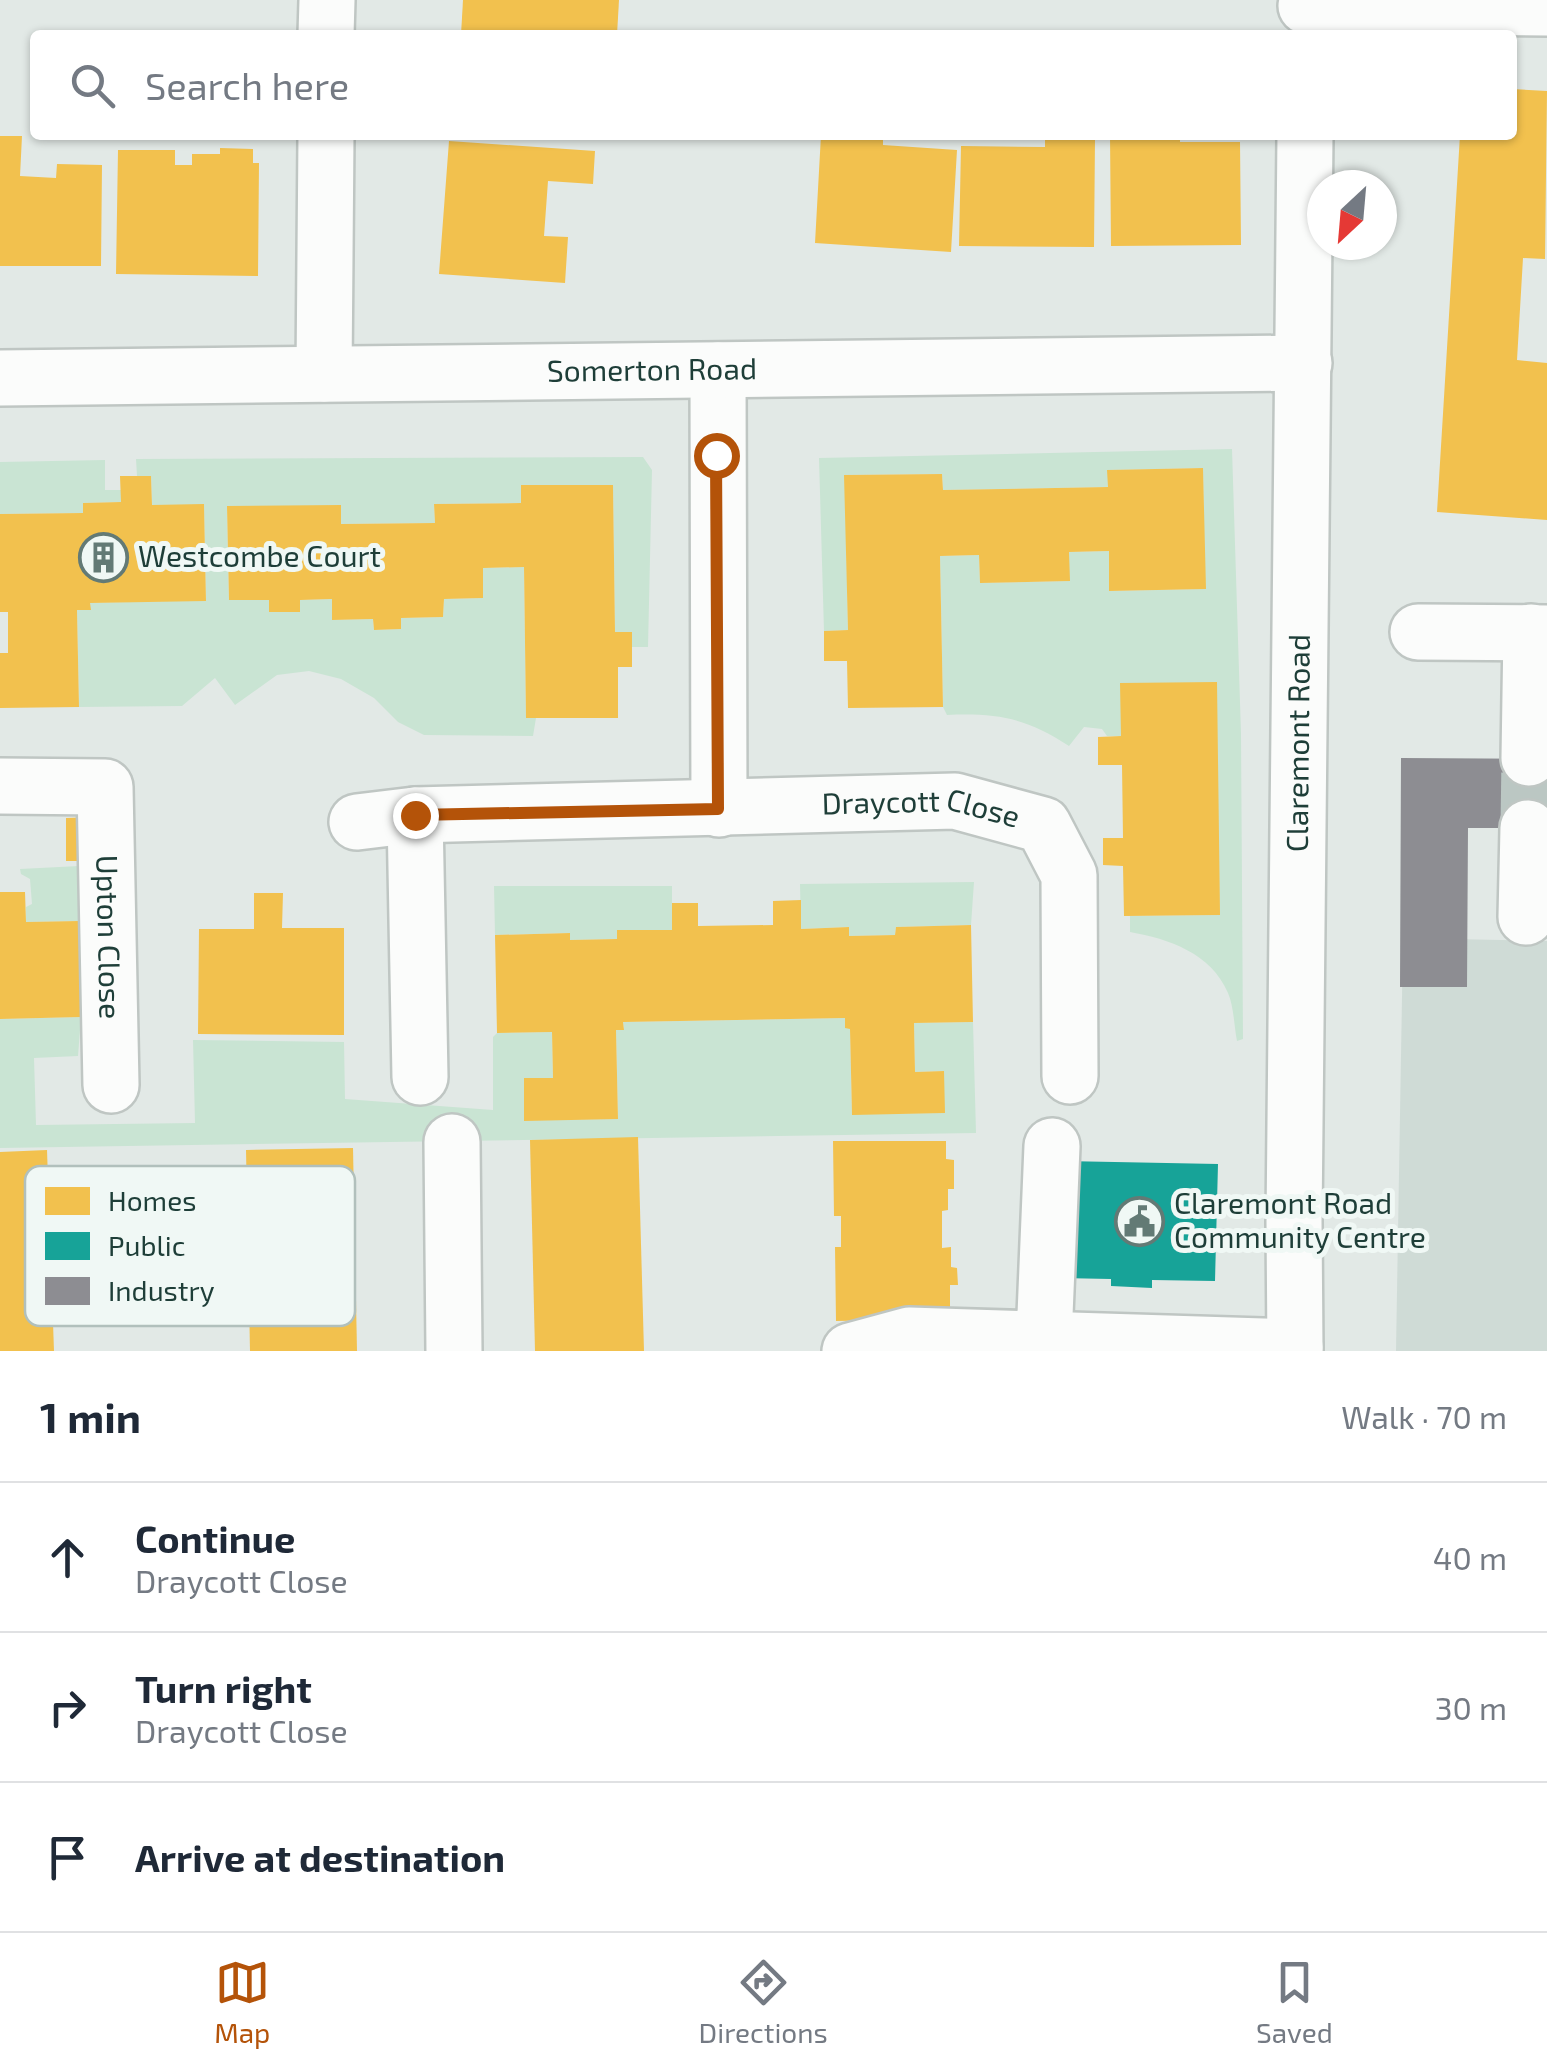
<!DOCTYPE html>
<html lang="en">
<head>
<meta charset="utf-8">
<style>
	body { margin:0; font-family:"Exo 2",sans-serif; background:#f2f2f3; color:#1f2937 }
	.compass { position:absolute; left:1307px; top:170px; width:90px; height:90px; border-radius:50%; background:#fff; box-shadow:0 2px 8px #0004; rotate:206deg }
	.stop { position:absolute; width:30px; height:30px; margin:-22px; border:8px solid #b45309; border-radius:50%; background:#fff }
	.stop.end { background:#b45309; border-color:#fff; box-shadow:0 2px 10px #0008 }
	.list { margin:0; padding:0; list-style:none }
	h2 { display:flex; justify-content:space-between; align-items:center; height:130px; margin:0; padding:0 40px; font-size:42px }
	h2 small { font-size:32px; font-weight:400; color:#747a83 }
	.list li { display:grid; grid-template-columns:65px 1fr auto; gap:30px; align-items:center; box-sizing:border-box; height:150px; padding:0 40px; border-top:2px solid #e0e1e3 }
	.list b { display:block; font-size:38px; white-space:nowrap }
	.list p { margin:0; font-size:32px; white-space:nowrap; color:#747a83 }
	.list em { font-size:32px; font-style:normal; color:#747a83 }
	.icon { flex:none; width:55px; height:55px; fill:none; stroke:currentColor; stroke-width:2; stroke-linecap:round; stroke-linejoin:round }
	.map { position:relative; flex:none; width:1547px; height:1351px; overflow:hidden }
	.search { position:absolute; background:#fff; box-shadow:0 2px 8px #0004; left:30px; right:30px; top:30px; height:110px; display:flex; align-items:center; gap:25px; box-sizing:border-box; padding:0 35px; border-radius:10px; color:#747a83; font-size:38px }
	.sheet { height:580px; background:#fff }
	nav { display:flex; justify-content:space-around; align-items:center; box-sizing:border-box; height:140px; border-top:2px solid #e0e1e3; background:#fff; font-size:28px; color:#747a83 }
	nav a { display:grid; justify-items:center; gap:5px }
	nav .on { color:#b45309 }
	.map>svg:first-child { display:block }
	.built { fill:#cfdbd6 }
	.green { fill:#c9e4d3 }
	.homes { fill:#f2c14e }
	.public { fill:#17a398 }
	.industry { fill:#8d8d92 }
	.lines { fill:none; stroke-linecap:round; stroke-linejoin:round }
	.minor-tunnel { stroke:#bbc7c3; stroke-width:55; stroke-dasharray:55 28; stroke-linecap:butt }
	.minor-casing { stroke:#bfc6c3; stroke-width:60 }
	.minor { stroke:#fbfcfb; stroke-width:55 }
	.route { stroke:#b45309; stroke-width:12 }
	.labels { text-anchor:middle; stroke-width:10; stroke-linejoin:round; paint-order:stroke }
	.street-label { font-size:30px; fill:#1e3e38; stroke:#f0f8f5 }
	.poi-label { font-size:30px; fill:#1e3e38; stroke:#f0f8f5; text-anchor:start }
	.key { fill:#f0f8f5; stroke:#b1c0bc; stroke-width:2.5 }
	.key-label { font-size:28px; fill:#1e3e38 }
</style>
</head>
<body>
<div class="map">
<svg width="1547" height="1351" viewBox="0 0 1547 1351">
	<rect width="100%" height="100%" fill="#e2e9e6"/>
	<!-- built -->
	<path class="built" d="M1403,938L1547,941V1351H1396Z"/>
	<!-- green -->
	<g class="green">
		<path d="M1232,449L1241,734L1243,1039L1237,1041C1234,1026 1234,1007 1228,993C1211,953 1169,939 1130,932V916L1220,915L1121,736H1107L1102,729L1084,727L1069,746C1026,718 998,713 947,715L943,707L940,556L979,555L980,583L1069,581V552L1109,551V591L1205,589L1203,468L1108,470V487L943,490L942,474L845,475L848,630L824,631L819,458Z"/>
		<path d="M643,457L652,470L648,647H632L615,632L613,485H521V503L434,504L435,523L341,524L227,506L229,600H269L270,612H300V600L332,599V620L373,619L374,630L400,629L401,618L443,617L444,599L483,598V568L524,567L526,718H536L533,736L424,735L398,722L374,698L341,679L309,671L277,675L235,705L215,678L182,706L79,707L77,610H90V603L206,600L204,505H152L151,476H137L136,459Z"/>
		<path d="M105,460V490H121V502L83,503V513L0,514V462Z"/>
		<path d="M79,866V921L26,922V907L32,904L30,879L21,874L20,869Z"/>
		<path d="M974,882L971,925L896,927L895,935L849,936L848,927L801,929L800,884Z"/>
		<path d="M494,886H672V930H618L617,939L570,940L569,933L495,935Z"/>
		<path d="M81,1017L78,1056L34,1058L36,1125L195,1123L193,1040L344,1042L345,1099L493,1110V1037L497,1033L552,1032L553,1078L524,1079V1120L618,1119L616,1030H624L623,1022L845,1018L850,1029L852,1114L944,1113V1071L915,1072L914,1023L973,1022L976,1133L0,1148V1019Z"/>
	</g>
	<!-- homes -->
	<g class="homes">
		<path d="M463,0H619L617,35H461Z"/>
		<path d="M1512,89L1547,91L1545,259L1523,258L1517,360L1547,363V520L1437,512L1460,135H1512Z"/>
		<path d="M821,135H883V145L957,150L951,252L815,243Z"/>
		<path d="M1045,135L1095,139L1094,247L959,246L961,146L1045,147Z"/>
		<path d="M1110,135H1180V142H1240L1241,245L1111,246Z"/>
		<path d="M0,136H22L20,176L56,178L57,164L102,165L101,266H0Z"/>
		<path d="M449,141L595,151L593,184L548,181L544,236L568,237L565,283L439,274Z"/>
		<path d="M220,148L253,149V163H259L258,276L116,274L118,150H175V165H192V154H220Z"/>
		<path d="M1203,468L1206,589L1109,591V551L1069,552L1070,581L980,583L979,555L940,556L943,707L848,708L847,661H824V631L848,630L844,475L942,474L943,490L1108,487L1107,470Z"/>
		<path d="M120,476H151L152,505L204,504L206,601L90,603L91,610H77L79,707L0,708V653H8V612H0V514L83,513V503L121,502Z"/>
		<path d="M521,485H613L615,632H632V667H618V718H526L524,567L483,568V598L444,599L443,617L401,618V629L374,630L373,619L332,620V599L300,600V612H269V600H229L227,506L341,505V524L435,523L434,504L521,503Z"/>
		<path d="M1217,682L1220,915L1124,916L1123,866L1103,865V838H1123L1122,765H1098V737L1121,736L1120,683Z"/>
		<path d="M97,817V861H66V818Z"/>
		<path d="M0,892H25L26,922L79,921L81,1017L0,1019Z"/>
		<path d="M254,893H283L282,928H344V1035L198,1034L199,929H254Z"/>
		<path d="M801,900V929L849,927V936L895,935L896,927L971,925L973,1022L914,1023L915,1072L944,1071L945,1113L852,1115L850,1029L845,1028V1018L623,1022L624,1030H616L618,1119L524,1121V1078H553L552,1032L497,1033L495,935L570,933V940L617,939V930H672V903H698V926L773,925V901Z"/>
		<path d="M638,1137L644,1351H535L530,1140Z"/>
		<path d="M833,1141H946V1159L954,1160V1189H948V1210L942,1211V1248L951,1247V1267L957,1268L958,1285H950V1319L836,1321L835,1247H841V1216H834Z"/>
		<path d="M353,1148L357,1351H250L246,1150Z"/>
		<path d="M47,1150L54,1351H0V1152Z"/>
	</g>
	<!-- public -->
	<path class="public" d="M1063,1161L1218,1164L1215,1281L1152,1280V1288L1111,1286V1279L1060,1278Z"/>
	<!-- industry -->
	<path class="industry" d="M1401,758L1547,759V828H1468L1467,987H1400Z"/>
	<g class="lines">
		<!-- minor-tunnel -->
		<path class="minor-tunnel" d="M1528,828L1529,758"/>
		<defs>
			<g id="minor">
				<path d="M1306,6L1547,8"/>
				<path d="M326,35L327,0"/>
				<path d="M718,370L719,809"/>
				<path d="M324,374L326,135"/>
				<path id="s1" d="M0,378L1304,363"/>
				<path d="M1418,632L1547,633"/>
				<path d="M1529,758L1531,632"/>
				<path id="s2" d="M0,786L105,787L111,1085"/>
				<path d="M415,815L420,1077"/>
				<path id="s3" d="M357,822L415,815L955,801L1043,825L1069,875L1070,1076"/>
				<path d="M1526,917L1528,828"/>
				<path d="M452,1142L454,1351"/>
				<path d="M1044,1339L1052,1146"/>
				<path d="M850,1351L909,1335L1295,1347"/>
				<path id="s4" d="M1295,1351L1294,1222L1305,135"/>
			</g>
		</defs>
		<!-- minor casing -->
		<use href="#minor" class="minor-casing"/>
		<!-- minor -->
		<use href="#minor" class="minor"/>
	</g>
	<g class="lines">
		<!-- route -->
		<path class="route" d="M415,815L718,809L716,455"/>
	</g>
	<!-- icons -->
	<defs>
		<symbol id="building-ring" viewBox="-11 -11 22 22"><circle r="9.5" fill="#f0f8f5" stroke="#637a75" stroke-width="1.5"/><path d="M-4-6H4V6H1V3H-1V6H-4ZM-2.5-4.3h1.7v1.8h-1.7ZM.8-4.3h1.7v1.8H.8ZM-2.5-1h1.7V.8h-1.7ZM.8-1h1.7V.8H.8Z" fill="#637a75"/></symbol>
		<symbol id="civic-ring" viewBox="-11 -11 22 22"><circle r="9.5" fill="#f0f8f5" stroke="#637a75" stroke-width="1.5"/><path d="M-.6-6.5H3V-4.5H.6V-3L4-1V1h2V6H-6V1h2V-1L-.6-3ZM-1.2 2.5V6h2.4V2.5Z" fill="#637a75"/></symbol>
	</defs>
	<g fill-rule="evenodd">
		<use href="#building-ring" x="76" y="530" width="55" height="55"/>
		<use href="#civic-ring" x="1112" y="1194" width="55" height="55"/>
	</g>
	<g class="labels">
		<!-- street labels -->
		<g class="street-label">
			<text dy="10" stroke="none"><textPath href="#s1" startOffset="652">Somerton Road</textPath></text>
			<text dy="10" stroke="none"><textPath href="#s4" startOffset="608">Claremont Road</textPath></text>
			<text dy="10" stroke="none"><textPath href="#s3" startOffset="565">Draycott Close</textPath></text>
			<text dy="10" stroke="none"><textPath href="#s2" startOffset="255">Upton Close</textPath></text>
		</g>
		<!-- poi labels -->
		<g class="poi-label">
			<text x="138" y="567">Westcombe Court</text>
			<text x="1174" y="1214">Claremont Road<tspan x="1174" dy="34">Community Centre</tspan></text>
		</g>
	</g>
	<!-- legend -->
	<rect x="25" y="1166" width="330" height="160" rx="15" class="key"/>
	<rect x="45" y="1187" width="45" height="28" fill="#f2c14e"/>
	<rect x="45" y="1232" width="45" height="28" fill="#17a398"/>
	<rect x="45" y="1277" width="45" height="28" fill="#8d8d92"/>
	<g class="key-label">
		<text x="108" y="1211">Homes</text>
		<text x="108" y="1256">Public</text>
		<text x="108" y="1301">Industry</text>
	</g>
</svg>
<svg class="compass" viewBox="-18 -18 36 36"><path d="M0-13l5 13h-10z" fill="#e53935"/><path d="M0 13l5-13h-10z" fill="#747a83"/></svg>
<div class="stop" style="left:716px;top:455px"></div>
<div class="stop end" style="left:415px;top:815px"></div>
<div class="search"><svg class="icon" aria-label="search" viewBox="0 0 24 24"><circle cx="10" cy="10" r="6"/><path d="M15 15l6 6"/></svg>Search here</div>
</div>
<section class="sheet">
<h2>1 min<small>Walk · 70 m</small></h2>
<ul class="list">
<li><svg class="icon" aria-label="ahead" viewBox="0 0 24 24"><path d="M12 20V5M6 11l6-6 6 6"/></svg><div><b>Continue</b><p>Draycott Close</p></div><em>40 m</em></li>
<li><svg class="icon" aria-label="right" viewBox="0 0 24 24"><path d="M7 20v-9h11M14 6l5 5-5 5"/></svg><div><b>Turn right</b><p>Draycott Close</p></div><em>30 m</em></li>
<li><svg class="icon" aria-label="arrive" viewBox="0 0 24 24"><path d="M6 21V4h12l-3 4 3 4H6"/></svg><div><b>Arrive at destination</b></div></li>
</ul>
</section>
<nav>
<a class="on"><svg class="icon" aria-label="map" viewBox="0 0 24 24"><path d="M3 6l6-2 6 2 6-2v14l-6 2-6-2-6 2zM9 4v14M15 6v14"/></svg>Map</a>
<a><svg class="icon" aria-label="directions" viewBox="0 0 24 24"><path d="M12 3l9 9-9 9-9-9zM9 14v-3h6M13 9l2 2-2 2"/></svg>Directions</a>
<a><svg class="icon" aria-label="saved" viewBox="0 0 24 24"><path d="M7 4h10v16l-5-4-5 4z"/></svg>Saved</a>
</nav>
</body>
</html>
